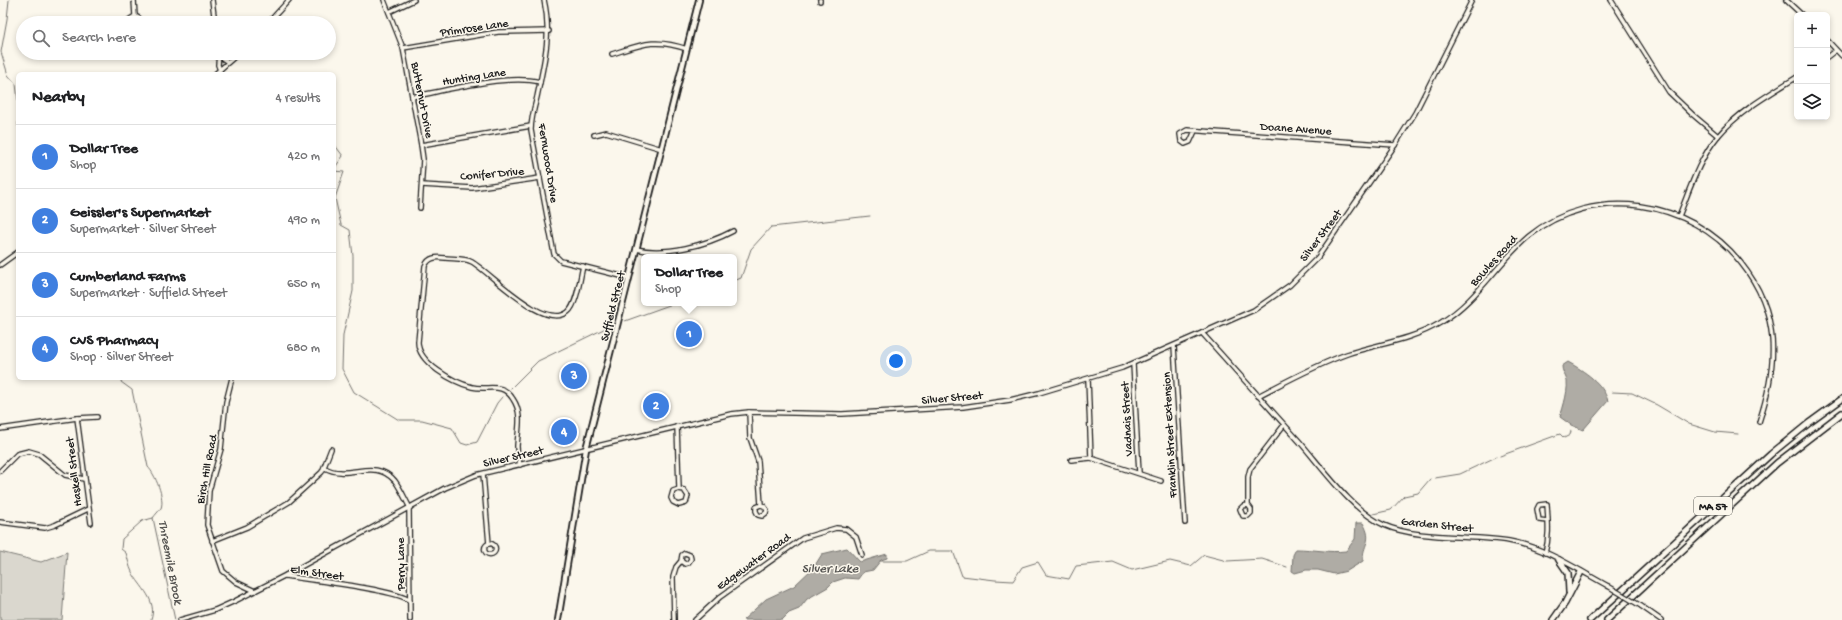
<!DOCTYPE html>
<html lang="en">
<head>
<meta charset="utf-8">
<style>
	body { margin:0; font-family:"Gochi Hand",sans-serif; background:#f2f2f2; color:#202124 }
	.controls { position:absolute; right:12px; top:12px; display:grid; overflow:hidden; border-radius:6px; box-shadow:0 2px 6px #0003 }
	.controls button { width:36px; height:36px; display:grid; place-items:center; padding:0; border:0; border-bottom:1px solid #e0e0e0; background:#fff; color:#202124; font:20px sans-serif }
	.you { position:absolute; left:896px; top:361px; width:14px; height:14px; margin:-10px; border:3px solid #fff; border-radius:50%; background:#1a73e8; box-shadow:0 0 0 6px #1a73e833 }
	.badge { display:grid; place-items:center; width:26px; height:26px; border-radius:50%; background:#1c1c1c; color:#fff; font-size:13px; font-weight:700 }
	.pin { position:absolute; translate:-50% -50%; border:2px solid #fff; box-shadow:0 1px 4px #0006 }
	.popup { position:absolute; left:641px; top:254px; width:96px; height:52px; box-sizing:border-box; display:grid; place-content:center; border-radius:6px; background:#fff; filter:drop-shadow(0 1px 3px #0005); font-size:13px; white-space:nowrap; color:#757577 }
	.popup b { font-size:15px; color:#202124 }
	.popup::after { content:''; position:absolute; left:50%; top:100%; margin-left:-8px; border:8px solid transparent; border-top-color:#fff }
	.list { margin:0; padding:0; list-style:none }
	h2 { display:flex; justify-content:space-between; align-items:center; height:52px; margin:0; padding:0 16px; font-size:17px }
	h2 small { font-size:13px; font-weight:400; color:#757577 }
	.list li { display:grid; grid-template-columns:26px 1fr auto; gap:12px; align-items:center; box-sizing:border-box; height:64px; padding:0 16px; border-top:1px solid #e0e0e0 }
	.list b { display:block; font-size:15px; white-space:nowrap }
	.list p { margin:0; font-size:13px; white-space:nowrap; color:#757577 }
	.list em { font-size:13px; font-style:normal; color:#757577 }
	.icon { flex:none; width:22px; height:22px; fill:none; stroke:currentColor; stroke-width:2; stroke-linecap:round; stroke-linejoin:round }
	.map { position:relative; flex:none; width:1842px; height:620px; overflow:hidden }
	.search { position:absolute; background:#fff; box-shadow:0 2px 6px #0003; left:16px; top:16px; width:320px; height:44px; display:flex; align-items:center; gap:10px; box-sizing:border-box; padding:0 14px; border-radius:22px; color:#757577; font-size:15px }
	.panel { position:absolute; background:#fff; box-shadow:0 2px 6px #0003; left:16px; top:72px; width:320px; height:308px; border-radius:6px }
	.map>svg:first-child { display:block }
	.green { fill:#dad7ce; stroke:#7b7a75 }
	.water { fill:#afaca5; stroke:#74726e }
	.lines { fill:none; stroke-linecap:round; stroke-linejoin:round }
	.stream { stroke:#74726e; stroke-width:1 }
	.minor-casing { stroke:#1c1c1c; stroke-width:6 }
	.major-casing { stroke:#1c1c1c; stroke-width:8 }
	.highway-casing { stroke:#1c1c1c; stroke-width:8 }
	.minor { stroke:#fbf7ec; stroke-width:3.5 }
	.major { stroke:#fbf7ec; stroke-width:4.5 }
	.highway { stroke:#fbf7ec; stroke-width:5 }
	.minor-bridge-casing { stroke:#1c1c1c; stroke-width:6; stroke-linecap:butt }
	.minor-bridge { stroke:#fbf7ec; stroke-width:3.5 }
	.labels { text-anchor:middle; stroke-width:3; stroke-linejoin:round; paint-order:stroke }
	.shield { fill:#fbf7ec; stroke:#5f5e5a; stroke-width:1 }
	.shield-label { font-size:11px; font-weight:bold; fill:#1c1c1c }
	.street-label { font-size:12px; fill:#1c1c1c; stroke:#fbf7ec }
	.water-label { font-size:13px; font-style:italic; fill:#575653; stroke:#fbf7ec }
</style>
</head>
<body>
<div class="map">
<svg width="1842" height="620" viewBox="0 0 1842 620">
	<rect width="100%" height="100%" fill="#fbf7ec"/>
	<filter id="ink" filterUnits="userSpaceOnUse"><feTurbulence type="fractalNoise" baseFrequency=".025" numOctaves="2"/><feDisplacementMap in="SourceGraphic" scale="8" xChannelSelector="R" yChannelSelector="G"/><feConvolveMatrix kernelMatrix="1 2 1 2 8 2 1 2 1" color-interpolation-filters="sRGB"/></filter>
	<g filter="url(#ink)">
		<!-- green -->
		<path class="green" d="M0,552L41,562L67,552L62,620H0Z"/>
		<!-- water -->
		<g class="water">
			<path d="M1568,362C1584,371 1603,383 1608,401L1583,430L1571,425L1560,417C1563,408 1570,386 1566,378C1564,373 1562,371 1562,366Z"/>
			<path d="M1356,523H1363C1374,542 1362,544 1363,561L1347,571L1334,574L1318,570H1306L1295,573L1292,571L1293,555L1296,549C1313,549 1329,553 1346,551L1355,539Z"/>
			<path d="M847,548L860,562L887,554V558L881,560L873,570L863,572L858,579L845,578L833,582L828,587L807,599L799,609L789,613L782,620H743L766,599L794,586L814,567L822,554Z"/>
		</g>
		<g class="lines">
			<!-- stream -->
			<g class="stream">
				<path d="M9,0L7,19L1,52L8,75L16,84L18,101"/>
				<path d="M18,113V126"/>
				<path d="M334,144L343,156L334,169"/>
				<path d="M334,171L344,172L335,198L341,225L350,230L353,256V291L343,335L342,369L354,392L399,420H422L452,428L461,443L467,445L477,442L497,403L502,397"/>
				<path d="M734,281L741,278L751,249L771,227L870,216"/>
				<path d="M625,321L675,303"/>
				<path d="M122,378L121,382L132,390L148,467C155,474 165,498 161,508C159,511 155,515 153,518L175,620"/>
				<path d="M511,388L538,361L612,325"/>
				<path d="M1612,392L1632,393L1657,405L1689,424L1715,432L1738,434"/>
				<path d="M1500,456L1560,434L1564,438L1570,435L1571,431"/>
				<path d="M1435,478L1460,474L1496,457"/>
				<path d="M1373,514L1391,510L1404,496L1418,493L1430,479"/>
				<path d="M880,561H907L929,551H953L962,576L995,580L1013,581L1022,567L1038,562L1046,575L1069,579L1076,566L1113,562L1132,570L1170,561L1191,566L1204,555L1227,561L1262,559L1287,567"/>
				<path d="M151,620C158,600 140,587 132,572C129,566 128,559 126,553L121,549L122,539L142,521L153,518"/>
			</g>
			<defs>
				<g id="minor">
					<path d="M134,0L135,16"/>
					<path d="M212,0L215,23"/>
					<path d="M384,0L403,48L421,145L423,159L420,208"/>
					<path d="M544,0C552,35 544,62 537,97C534,108 531,119 531,130L554,254L561,261L629,278"/>
					<path d="M1611,0L1669,92L1692,114L1718,136"/>
					<path d="M1786,0L1802,15"/>
					<path d="M820,1V0"/>
					<path d="M389,12L414,0"/>
					<path d="M135,16L139,18L140,23"/>
					<path d="M130,23V19L135,16"/>
					<path d="M268,23L289,0"/>
					<path d="M1827,40L1842,56"/>
					<path d="M403,48L498,32L549,31"/>
					<path d="M219,53L218,65L220,70"/>
					<path d="M612,54C643,44 655,38 687,49"/>
					<path d="M219,56L228,62"/>
					<path d="M1827,57L1836,50"/>
					<path d="M215,74L239,53"/>
					<path d="M412,97C447,90 507,74 540,82"/>
					<path d="M1195,131L1190,142L1185,144L1181,141L1180,134L1187,130L1395,145"/>
					<path d="M594,135L606,132L662,149"/>
					<path d="M421,145L531,126"/>
					<path d="M422,185L472,188L540,178"/>
					<path d="M1679,216C1690,189 1699,159 1718,136C1739,111 1770,94 1797,77"/>
					<path d="M636,249C665,256 707,245 733,231"/>
					<path d="M0,265L18,252"/>
					<path d="M1202,333C1234,369 1267,405 1299,441C1322,467 1352,511 1384,525C1417,540 1472,535 1509,541C1544,547 1577,569 1608,586"/>
					<path d="M1174,346L1185,523"/>
					<path d="M1133,364L1139,473"/>
					<path d="M232,378L226,402L221,449L209,491L207,525L223,571L236,582L255,591"/>
					<path d="M1088,379L1091,458L1161,481"/>
					<path d="M1258,396C1287,381 1316,365 1347,354C1378,344 1412,340 1440,323C1477,301 1497,263 1529,236C1593,184 1691,199 1741,263C1781,313 1778,365 1759,422"/>
					<path d="M749,412L750,438L758,461L761,505L756,507V511L758,515L762,516L766,513L767,510L764,506L761,505"/>
					<path d="M77,418L91,523"/>
					<path d="M677,426L679,489L673,491L671,498L673,502L679,505L686,503L688,496L684,490L679,489"/>
					<path d="M0,429L77,418L97,417"/>
					<path d="M1071,460L1091,458"/>
					<path d="M520,465C519,459 517,453 517,446C518,429 523,414 513,399C502,381 488,391 472,387C453,382 418,363 418,342L425,266C429,257 436,257 445,258C453,259 465,258 472,262C491,273 544,331 568,312C577,305 580,278 583,266"/>
					<path d="M325,468C348,481 375,457 395,481C401,489 405,499 410,508"/>
					<path d="M0,471L17,454L29,451L39,454L65,475L84,479"/>
					<path d="M483,474L489,544"/>
					<path d="M1248,505L1243,506L1240,509L1243,516H1248L1251,513V509L1248,505V477L1250,469L1284,425"/>
					<path d="M409,508L410,620"/>
					<path d="M0,522L45,528L55,525L88,509"/>
					<path d="M212,541L247,527L289,502L322,472L331,449"/>
					<circle cx="490" cy="549" r="5.5"/>
					<path d="M1545,553C1550,536 1548,521 1547,504L1539,505L1537,509L1539,520L1548,521"/>
					<path d="M285,576C305,579 400,590 410,601"/>
					<path d="M1641,606L1661,620"/>
					<path d="M180,620L215,610L235,601L284,576L445,488L476,475L731,414L749,412L842,414L963,407L1010,400L1039,393L1122,368L1254,310L1290,285L1318,257L1395,145L1415,113L1472,0"/>
					<path d="M674,620L673,577L676,567L681,561L682,555L685,553L690,555L691,559L688,563L685,564L681,561"/>
					<path d="M695,620L720,597L803,538L836,528L846,529L856,537L862,555"/>
				</g>
				<path id="major" d="M558,620L586,449L699,0"/>
				<g id="highway">
					<path d="M1559,560L1568,573L1569,592"/>
					<path d="M1553,620L1565,603L1581,572"/>
					<path d="M1590,620L1771,454L1809,423L1842,399"/>
					<path d="M1607,620L1777,463L1842,413"/>
				</g>
			</defs>
			<!-- minor casing -->
			<use href="#minor" class="minor-casing"/>
			<!-- major casing -->
			<use href="#major" class="major-casing"/>
			<!-- highway casing -->
			<use href="#highway" class="highway-casing"/>
			<!-- minor -->
			<use href="#minor" class="minor"/>
			<!-- major -->
			<use href="#major" class="major"/>
			<!-- highway -->
			<use href="#highway" class="highway"/>
			<defs>
				<path id="minor-bridge" d="M1608,586L1641,606"/>
			</defs>
			<!-- minor-bridge casing -->
			<use href="#minor-bridge" class="minor-bridge-casing"/>
			<!-- minor-bridge -->
			<use href="#minor-bridge" class="minor-bridge"/>
		</g>
	</g>
	<g class="labels">
		<!-- shield labels -->
		<rect class="shield" x="1694" y="497" width="38" height="18" rx="3"/>
		<g class="shield-label">
			<text x="1713" y="510">MA 57</text>
		</g>
		<!-- street labels -->
		<g class="street-label">
			<text transform="translate(474 27) rotate(-8)" y="4">Primrose Lane</text>
			<text transform="translate(474 76) rotate(-9)" y="4">Hunting Lane</text>
			<text transform="translate(423 100) rotate(79)" y="4">Butternut Drive</text>
			<text transform="translate(1296 128) rotate(4)" y="4">Doane Avenue</text>
			<text transform="translate(549 163) rotate(81)" y="4">Fernwood Drive</text>
			<text transform="translate(492 173) rotate(-5)" y="4">Conifer Drive</text>
			<text transform="translate(1320 235) rotate(-53)" y="4">Silver Street</text>
			<text transform="translate(1493 260) rotate(-48)" y="4">Bowles Road</text>
			<text transform="translate(612 306) rotate(-76)" y="4">Suffield Street</text>
			<text transform="translate(952 397) rotate(-5)" y="4">Silver Street</text>
			<text transform="translate(1126 419) rotate(-93)" y="4">Vadnais Street</text>
			<text transform="translate(1169 435) rotate(-93)" y="4">Franklin Street Extension</text>
			<text transform="translate(513 456) rotate(-13)" y="4">Silver Street</text>
			<text transform="translate(206 469) rotate(-79)" y="4">Birch Hill Road</text>
			<text transform="translate(73 472) rotate(-97)" y="4">Haskell Street</text>
			<text transform="translate(1437 524) rotate(6)" y="4">Garden Street</text>
			<text transform="translate(753 561) rotate(-36)" y="4">Edgewater Road</text>
			<text transform="translate(400 564) rotate(-90)" y="4">Perry Lane</text>
			<text transform="translate(317 572) rotate(8)" y="4">Elm Street</text>
		</g>
		<!-- water labels -->
		<g class="water-label">
			<text transform="translate(172 562) rotate(79)" y="5">Threemile Brook</text>
			<text x="830" y="572">Silver Lake</text>
		</g>
	</g>
</svg>
<div class="controls">
<button>+</button>
<button>−</button>
<button><svg class="icon" aria-label="layers" viewBox="0 0 24 24"><path d="M12 4l9 5-9 5-9-5zM3 14l9 5 9-5"/></svg></button>
</div>
<div class="you"></div>
<div class="pin badge" style="left:689px;top:334px;background:#3f7fe0">1</div>
<div class="popup"><b>Dollar Tree</b>Shop</div>
<div class="pin badge" style="left:656px;top:406px;background:#3f7fe0">2</div>
<div class="pin badge" style="left:574px;top:376px;background:#3f7fe0">3</div>
<div class="pin badge" style="left:564px;top:432px;background:#3f7fe0">4</div>
<div class="search"><svg class="icon" aria-label="search" viewBox="0 0 24 24"><circle cx="10" cy="10" r="6"/><path d="M15 15l6 6"/></svg>Search here</div>
<section class="panel">
<h2>Nearby<small>4 results</small></h2>
<ul class="list">
<li><span class="badge" style="background:#3f7fe0">1</span><div><b>Dollar Tree</b><p>Shop</p></div><em>420 m</em></li>
<li><span class="badge" style="background:#3f7fe0">2</span><div><b>Geissler's Supermarket</b><p>Supermarket · Silver Street</p></div><em>490 m</em></li>
<li><span class="badge" style="background:#3f7fe0">3</span><div><b>Cumberland Farms</b><p>Supermarket · Suffield Street</p></div><em>650 m</em></li>
<li><span class="badge" style="background:#3f7fe0">4</span><div><b>CVS Pharmacy</b><p>Shop · Silver Street</p></div><em>680 m</em></li>
</ul>
</section>
</div>
</body>
</html>
